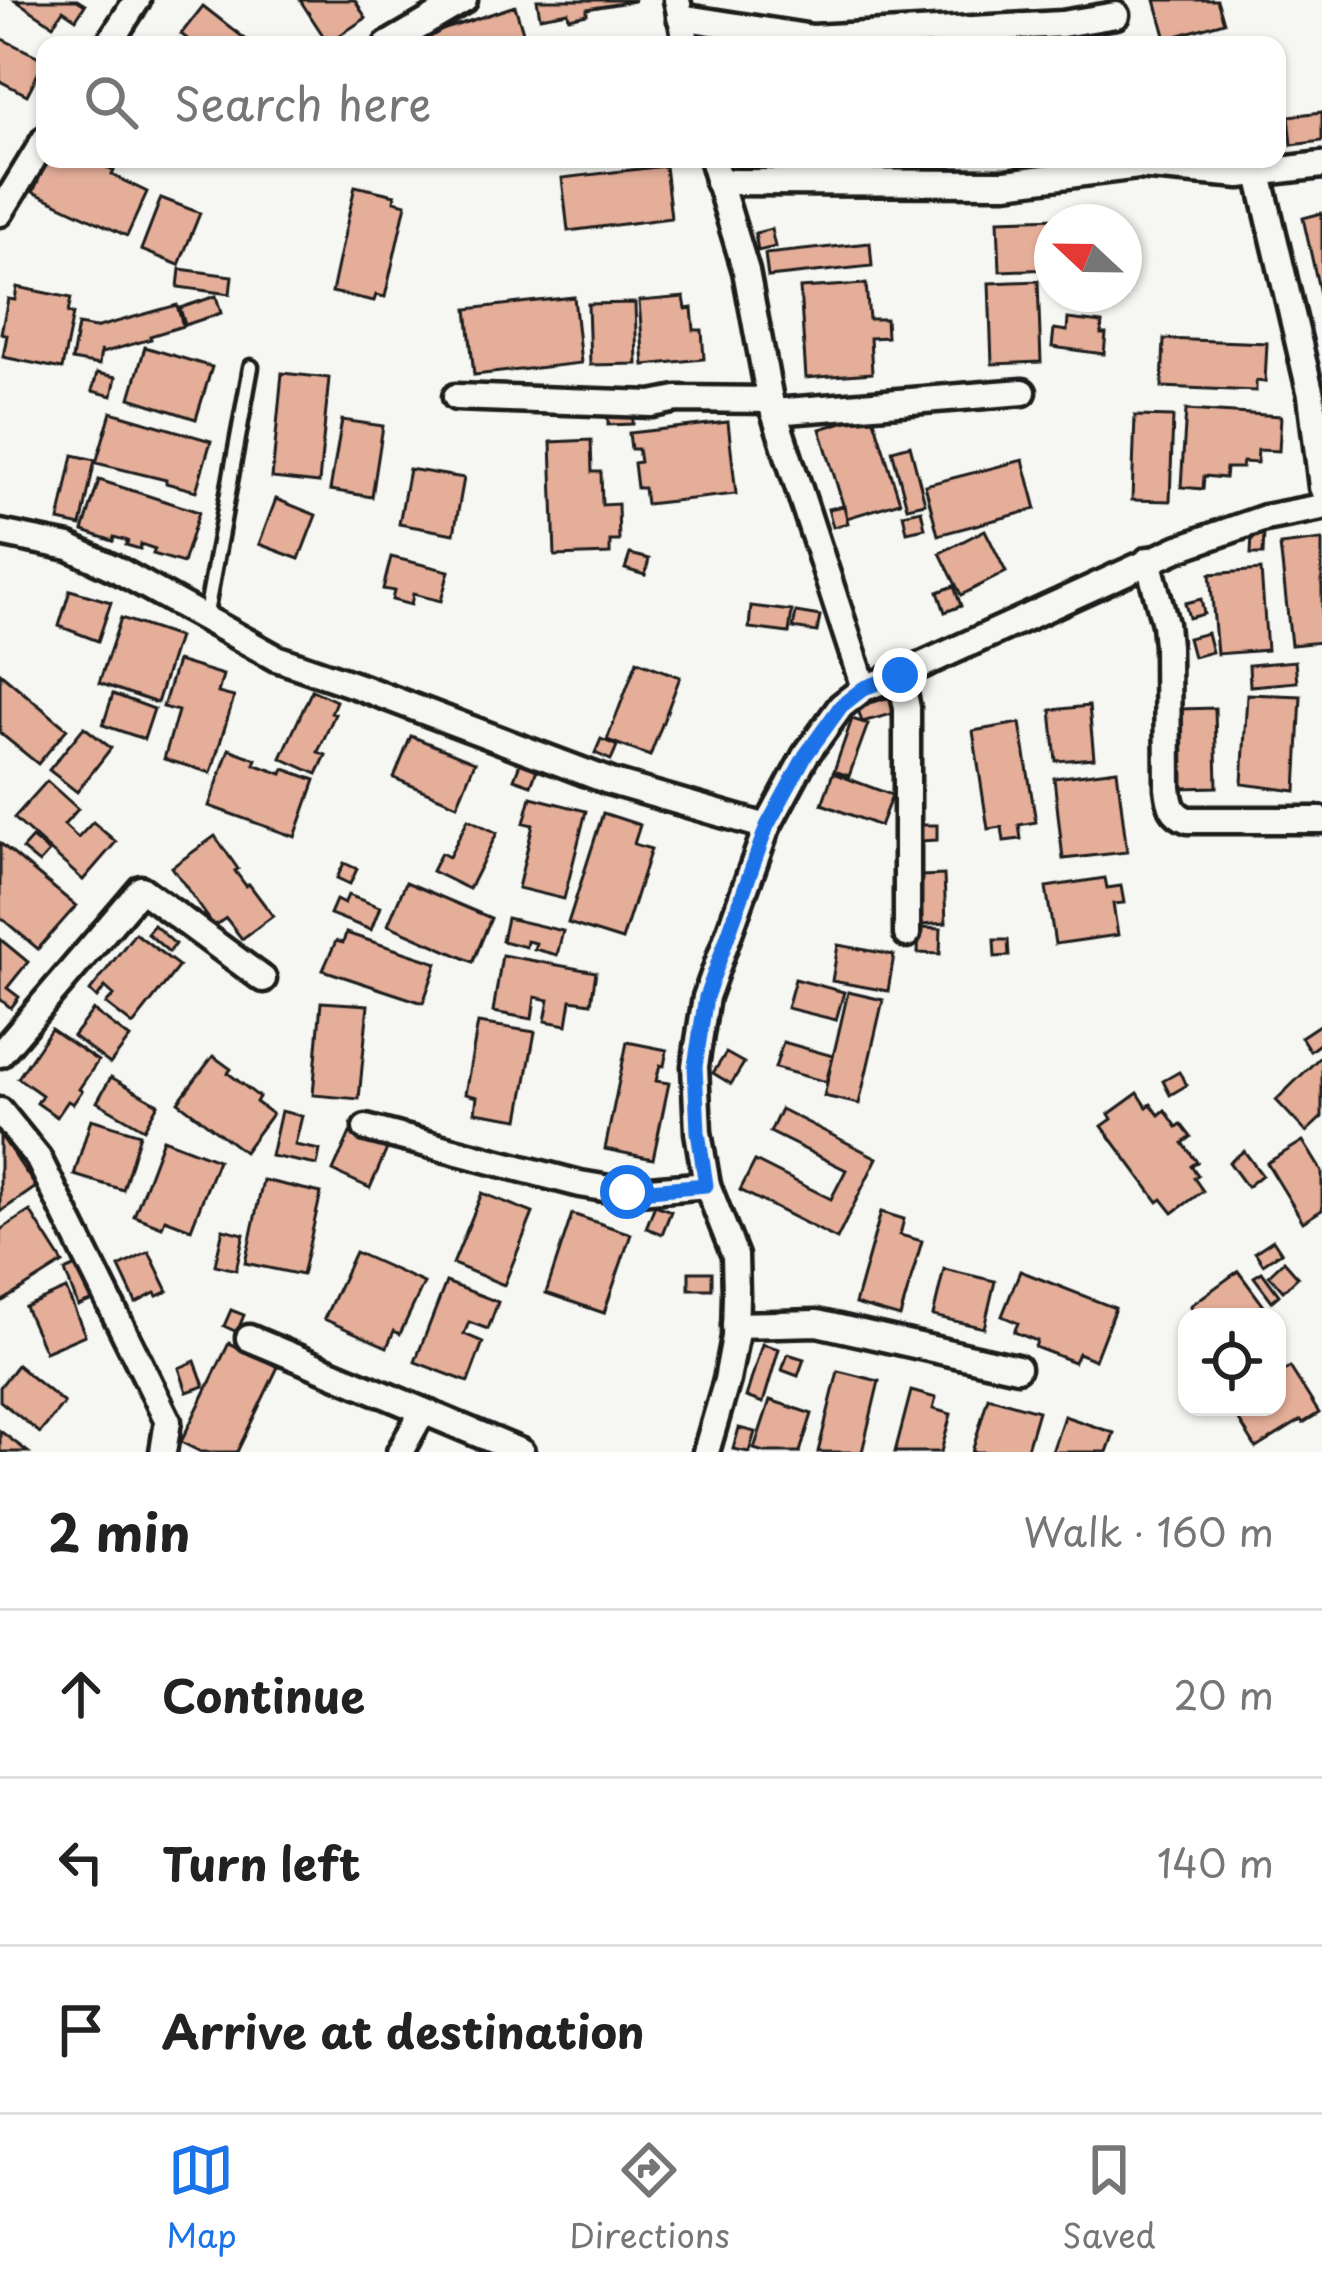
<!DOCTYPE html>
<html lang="en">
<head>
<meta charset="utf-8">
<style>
	body { margin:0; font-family:"Playpen Sans",sans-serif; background:#f2f2f2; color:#222 }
	.controls { position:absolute; right:36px; bottom:36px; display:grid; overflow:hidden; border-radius:24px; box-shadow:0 3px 9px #0004 }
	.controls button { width:108px; height:108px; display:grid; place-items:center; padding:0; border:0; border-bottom:3px solid #e0e0e0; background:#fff; color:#222; font:60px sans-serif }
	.compass { position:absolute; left:1034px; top:204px; width:108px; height:108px; border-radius:50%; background:#fff; box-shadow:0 3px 9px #0004; rotate:292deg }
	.stop { position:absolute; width:36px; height:36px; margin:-27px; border:9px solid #1a73e8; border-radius:50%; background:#fff }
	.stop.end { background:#1a73e8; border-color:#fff; box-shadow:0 3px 12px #0008 }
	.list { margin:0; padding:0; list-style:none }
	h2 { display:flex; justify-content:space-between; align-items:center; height:156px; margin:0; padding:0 48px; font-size:51px }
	h2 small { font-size:39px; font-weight:400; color:#767676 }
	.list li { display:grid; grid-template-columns:78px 1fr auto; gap:36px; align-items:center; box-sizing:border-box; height:168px; padding:0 48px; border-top:3px solid #e0e0e0 }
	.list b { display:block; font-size:45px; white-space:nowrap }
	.list em { font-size:39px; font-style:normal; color:#767676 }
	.icon { flex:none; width:66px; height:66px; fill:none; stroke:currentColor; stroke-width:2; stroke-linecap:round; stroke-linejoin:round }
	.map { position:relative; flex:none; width:1322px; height:1452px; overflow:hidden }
	.search { position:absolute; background:#fff; box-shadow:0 3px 9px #0004; left:36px; right:36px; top:36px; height:132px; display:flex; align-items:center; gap:30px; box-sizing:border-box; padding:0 42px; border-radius:24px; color:#767676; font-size:45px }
	.sheet { height:660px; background:#fff }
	nav { display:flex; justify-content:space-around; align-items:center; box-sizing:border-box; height:168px; border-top:3px solid #e0e0e0; background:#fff; font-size:33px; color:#767676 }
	nav a { display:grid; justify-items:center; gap:6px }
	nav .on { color:#1a73e8 }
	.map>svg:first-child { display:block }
	.building { fill:#e4ae99; stroke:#1c1c1c; stroke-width:3 }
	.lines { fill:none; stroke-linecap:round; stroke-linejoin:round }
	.lane-casing { stroke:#1c1c1c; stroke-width:21 }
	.street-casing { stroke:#1c1c1c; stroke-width:33 }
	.lane { stroke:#f6f6f2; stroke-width:12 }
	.street { stroke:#f6f6f2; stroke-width:24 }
	.route { stroke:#1a73e8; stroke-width:15 }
</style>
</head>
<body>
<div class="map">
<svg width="1322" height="1452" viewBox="0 0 1322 1452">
	<rect width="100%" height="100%" fill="#f6f6f2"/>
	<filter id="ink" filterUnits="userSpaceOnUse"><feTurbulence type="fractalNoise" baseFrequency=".00833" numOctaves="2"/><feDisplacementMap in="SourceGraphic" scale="24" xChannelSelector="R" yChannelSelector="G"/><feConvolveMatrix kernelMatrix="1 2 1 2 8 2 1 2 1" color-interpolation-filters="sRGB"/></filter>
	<g filter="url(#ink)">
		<!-- building -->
		<g class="building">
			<path d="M15,0H77L85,5L76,19L63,10L53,25Z"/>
			<path d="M300,0H355L366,18L328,43Z"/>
			<path d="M537,0H634V1L587,9V14L569,18L568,12L540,17Z"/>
			<path d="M1155,0H1217L1224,22L1166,39Z"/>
			<path d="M203,6L253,45H195L181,34Z"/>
			<path d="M515,6L527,45H427L424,36Z"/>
			<path d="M0,38L45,60L27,95L0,81Z"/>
			<path d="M1322,112V141L1292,145L1289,116Z"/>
			<path d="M48,159H78L93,166L95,162L114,171L112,175L147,192L127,236L33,192Z"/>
			<path d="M665,166L671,218L568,231L562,178Z"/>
			<path d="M355,186L395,195L394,201L406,204L385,297L376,295L374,301L332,292Z"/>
			<path d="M161,198L200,213L179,265L141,250Z"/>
			<path d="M1322,213V303L1303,218Z"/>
			<path d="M1090,217L1091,222H1052V269L1000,271L998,220Z"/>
			<path d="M771,229L775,247L758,251L755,233Z"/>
			<path d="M870,243L872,266L768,277L765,254Z"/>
			<path d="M180,269L232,276L230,294L178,287Z"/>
			<path d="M1038,281L1041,362L992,364L989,283Z"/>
			<path d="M866,284L869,319H886L887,337L870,338L872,373L806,378L800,288Z"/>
			<path d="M17,287L71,298L68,313L73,314L62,369L3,357L7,335L1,333L8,299L15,300Z"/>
			<path d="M216,296L221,313L185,325L180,308Z"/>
			<path d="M574,297L581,363L474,375L467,309Z"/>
			<path d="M684,297L686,309L692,308L694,330H702L704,359L644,365L639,301Z"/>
			<path d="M635,303L637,364L590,365L588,304Z"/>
			<path d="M177,305L183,326L150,336L151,339L102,353L101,350L99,365L72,360L78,325L95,328Z"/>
			<path d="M1068,319L1102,323L1101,334H1106L1104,354L1052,347L1054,329L1067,331Z"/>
			<path d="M1164,339L1267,343L1265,382L1256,381V391L1162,387Z"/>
			<path d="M145,347L212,367L196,419L130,398Z"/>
			<path d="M97,373L116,377L112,396L92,391Z"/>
			<path d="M282,373L329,378L319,483L272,478Z"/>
			<path d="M1186,410L1281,416L1279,451L1258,450L1257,463L1243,462L1242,468H1226L1225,478L1204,476L1203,489L1181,487Z"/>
			<path d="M111,412L211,441L196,491L166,483V480L96,463Z"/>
			<path d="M872,413L900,502L847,518L820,429Z"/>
			<path d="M608,414H633V424L608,425Z"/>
			<path d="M1135,416L1173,417L1170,501L1132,500Z"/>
			<path d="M342,420L383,426L372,497L330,490Z"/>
			<path d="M728,422L736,494L646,504L644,488H637L634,463L640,462L638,449H631L629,433Z"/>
			<path d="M591,440L592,472H601L602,505L618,504L619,541H610V554L555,556L551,442Z"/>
			<path d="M910,445L925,503L907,507L892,450Z"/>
			<path d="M73,455L95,460L81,526L59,521Z"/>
			<path d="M1023,460L1036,509L938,535L925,485Z"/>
			<path d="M409,469L464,478L454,534L399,524Z"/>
			<path d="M99,480L199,512L183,563L153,554L155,549L141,544L140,549L126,545L128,541L114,537L113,541L83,531Z"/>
			<path d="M276,499L316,515L299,559L259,544Z"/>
			<path d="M844,506L848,523L833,527L828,509Z"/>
			<path d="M921,510L925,528L907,532L903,514Z"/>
			<path d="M985,530L1006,572L961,595L940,553Z"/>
			<path d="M1264,533L1263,554H1251L1252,534Z"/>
			<path d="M1322,540V642L1291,645L1280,545Z"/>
			<path d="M630,554L649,559L645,575L625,569Z"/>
			<path d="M391,557L449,571L441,601L413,594L411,605L392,600L394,591L383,589Z"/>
			<path d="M1261,570L1267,650L1217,654L1210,574Z"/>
			<path d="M954,586L961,606L945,612L938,592Z"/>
			<path d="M70,590L111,602L98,641L59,626Z"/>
			<path d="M1201,599L1204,614L1189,618L1185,603Z"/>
			<path d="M751,606L792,611L789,633L749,628Z"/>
			<path d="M796,612L820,616L817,632L793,628Z"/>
			<path d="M121,618L178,637L157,703L99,683Z"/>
			<path d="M1207,633L1212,652L1193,657L1188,638Z"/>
			<path d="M177,661L223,675L218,693L234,697L211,773L164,759L178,711L163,707Z"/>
			<path d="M637,661L680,677L650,756L607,740Z"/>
			<path d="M1295,661L1297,682L1250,686L1249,665Z"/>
			<path d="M0,673L67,729L38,764L0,733Z"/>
			<path d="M312,690L336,701L331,713L335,714L318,752L326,755L317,774L281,758Z"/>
			<path d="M113,694L154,709L144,739L103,725Z"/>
			<path d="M1247,694L1301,696L1296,791L1242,784Z"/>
			<path d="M892,697L896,713L862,722L857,706Z"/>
			<path d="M1089,706L1094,758L1056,761L1051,710Z"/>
			<path d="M1215,708L1217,787L1182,788L1180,709Z"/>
			<path d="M852,719L868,724L849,776L834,771Z"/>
			<path d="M1020,723L1036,822L1019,825L1021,839L1004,841L1002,827L988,829L973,731Z"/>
			<path d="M84,727L111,748L77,792L49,770Z"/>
			<path d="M411,736L475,762L457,805L394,778Z"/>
			<path d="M601,739L617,746L611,760L595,753Z"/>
			<path d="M229,749L256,759L254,764L282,774L284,769L315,780L295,837L209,806Z"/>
			<path d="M522,758L539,764L531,785L514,779Z"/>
			<path d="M1117,770L1127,852L1063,859L1054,778Z"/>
			<path d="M833,773L892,795L880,826L822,804Z"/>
			<path d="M47,781L78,809L64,825L78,838L93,822L116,842L83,880L14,818Z"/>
			<path d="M531,797L586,811L564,899L518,888L533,825L524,823Z"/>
			<path d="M603,813L640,825L634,844L651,849L622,940L568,923Z"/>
			<path d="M468,819L497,833L469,889L432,871L441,853L449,857Z"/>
			<path d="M919,825H937V840L920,841Z"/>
			<path d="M215,836L238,869L235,871L246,886L249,884L273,916L242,939L226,918L214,926L172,867Z"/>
			<path d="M32,838L49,852L39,863L22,849Z"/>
			<path d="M0,843L76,906L38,949L0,917Z"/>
			<path d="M344,863L357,869L350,884L337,878Z"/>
			<path d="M944,875L946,923L922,925L920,876Z"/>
			<path d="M1105,878L1107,888L1121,886L1124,903L1113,904L1118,935L1055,944L1046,887Z"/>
			<path d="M406,882L491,918L473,962L388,925Z"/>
			<path d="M348,895L380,907L371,930L330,914L336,900L344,904Z"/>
			<path d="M507,918L563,931L557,955L534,949L536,943L527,941L526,947L502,941Z"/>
			<path d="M154,925L175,944L169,952L147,933Z"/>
			<path d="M919,928L941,929L940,954L918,953Z"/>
			<path d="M135,933L179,966L133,1025L106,1004L114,995L105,987L97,998L90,991Z"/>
			<path d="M346,933L437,963L423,1003L323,970L336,941L343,943Z"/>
			<path d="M0,939L28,962L7,988L19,997L11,1008L0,999Z"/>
			<path d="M994,940H1008L1009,956L995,957Z"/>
			<path d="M838,945L894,955L888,991L832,981Z"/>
			<path d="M502,955L596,972L591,1003L571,1000L567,1025L545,1021L549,1000L535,997L532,1019L493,1012Z"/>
			<path d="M795,979L844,992L836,1020L787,1008Z"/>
			<path d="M848,992L883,1000L859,1104L824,1096Z"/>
			<path d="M321,1002L368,1005L359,1099L313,1095Z"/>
			<path d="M93,1010L130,1038L110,1064L73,1036Z"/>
			<path d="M478,1023L535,1032L519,1119L475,1112L477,1097L465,1094Z"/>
			<path d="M1322,1023V1042L1310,1051L1301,1037Z"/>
			<path d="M51,1029L98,1061L79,1089L82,1091L73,1104L68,1101L57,1117L37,1103L42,1095L18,1078Z"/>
			<path d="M627,1042L667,1050L664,1066L660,1065L656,1081L669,1083L653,1159L605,1149Z"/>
			<path d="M783,1042L833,1056L826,1082L775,1068Z"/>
			<path d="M726,1053L744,1063L731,1084L713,1073Z"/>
			<path d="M1322,1055V1117L1306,1132L1276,1100Z"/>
			<path d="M213,1056L231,1069L228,1073L259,1097L256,1102L272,1114L244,1152L178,1102Z"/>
			<path d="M1179,1072L1187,1085L1170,1095L1163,1081Z"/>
			<path d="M111,1077L158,1104L144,1129L97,1102Z"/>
			<path d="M1138,1093L1147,1107L1151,1104L1159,1115L1165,1110L1177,1127L1181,1124L1191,1137L1183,1143L1197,1162L1191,1166L1198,1175L1194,1178L1203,1191L1173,1213L1162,1199L1158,1202L1102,1126L1112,1119L1109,1114Z"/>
			<path d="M781,1109L877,1158L837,1239L740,1190L755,1161L831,1199L846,1170L770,1132Z"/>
			<path d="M281,1111L302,1116L295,1145L320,1150L317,1165L271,1156Z"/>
			<path d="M91,1119L140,1134L123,1190L74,1175Z"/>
			<path d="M350,1133L387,1149L370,1188L333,1171Z"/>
			<path d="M1,1136L36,1187L0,1212V1137Z"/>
			<path d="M163,1139L218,1160L191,1229L165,1219L162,1227L134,1216Z"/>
			<path d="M1303,1141L1322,1172V1210L1303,1222L1267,1163Z"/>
			<path d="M1244,1151L1262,1175L1247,1187L1229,1162Z"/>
			<path d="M263,1180L321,1193L302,1275L245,1263Z"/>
			<path d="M482,1193L533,1213L504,1285L453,1264Z"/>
			<path d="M655,1205L671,1211L662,1234L646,1228Z"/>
			<path d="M30,1211L63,1263L1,1302L0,1230Z"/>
			<path d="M881,1212L904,1219L900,1235L922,1241L900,1317L855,1304Z"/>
			<path d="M572,1214L631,1234L604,1313L546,1293Z"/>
			<path d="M223,1229L244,1234L236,1270L215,1265Z"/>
			<path d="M1273,1240L1281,1252L1263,1264L1255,1252Z"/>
			<path d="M149,1252L168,1291L157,1296L155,1293L136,1303L119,1267Z"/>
			<path d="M355,1252L424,1283L400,1334L394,1331L387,1347L324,1319Z"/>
			<path d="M1284,1261L1298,1277L1283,1291L1269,1275Z"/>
			<path d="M81,1264L95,1299L78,1306L65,1271Z"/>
			<path d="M944,1269L995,1281L984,1328L933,1316Z"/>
			<path d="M1020,1271L1115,1308L1095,1360L1078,1353L1074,1362L1035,1347L1037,1341L1014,1332L1018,1323L1002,1316Z"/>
			<path d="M1238,1271L1272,1317H1198L1190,1306Z"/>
			<rect x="689" y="1272" width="23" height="17"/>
			<path d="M1262,1272L1279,1295L1272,1301L1254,1277Z"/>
			<path d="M446,1282L498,1302L488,1329L469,1322L464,1334L483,1342L468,1382L415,1362Z"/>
			<path d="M66,1289L85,1335L45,1352L25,1307Z"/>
			<path d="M231,1310L244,1315L237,1332L224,1326Z"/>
			<path d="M229,1343L278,1367L237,1452H201L181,1442Z"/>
			<path d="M762,1344L779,1349L763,1403L746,1397Z"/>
			<path d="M788,1354L804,1359L798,1376L782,1370Z"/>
			<path d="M195,1361L204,1386L187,1392L179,1368Z"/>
			<path d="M17,1365L64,1403L40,1433L0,1401V1387Z"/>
			<path d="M1290,1367L1319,1413L1303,1423L1301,1420L1256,1448L1231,1407H1277V1376Z"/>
			<path d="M838,1371L879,1381L862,1452H818Z"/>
			<path d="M911,1391L936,1398L933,1409L951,1414L941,1452H895Z"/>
			<path d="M988,1397L1038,1411L1026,1452H972Z"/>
			<path d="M770,1400L812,1414L800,1452H764L754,1449Z"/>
			<path d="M1064,1416L1114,1433L1107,1452H1052Z"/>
			<path d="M739,1428L755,1432L749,1452L733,1449Z"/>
			<path d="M0,1431L28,1452H0Z"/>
		</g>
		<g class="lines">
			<defs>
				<path id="lane" d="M205,619L251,367"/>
				<g id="street">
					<path d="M677,0L687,45"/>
					<path d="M680,17L812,38L1062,24L1116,15"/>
					<path d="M108,45L137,0"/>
					<path d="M387,45L464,0"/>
					<path d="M712,159L746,271L770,400L864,688"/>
					<path d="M1259,174L1311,395L1322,487"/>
					<path d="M718,182L1006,183L1138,166L1240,175L1322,165"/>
					<path d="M0,213L45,139"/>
					<path d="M456,397L652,404L677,399L770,400"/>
					<path d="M774,412L1023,392"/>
					<path d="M0,533L69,547L118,570L276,658L360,687L611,782L767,827"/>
					<path d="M1148,560L1165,624L1167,646L1168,788C1170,805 1172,814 1188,820H1322"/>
					<path d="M900,675L907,708V934"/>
					<path d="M0,1054L141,889L263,979"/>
					<path d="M0,1111L38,1158L168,1421L163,1452"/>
					<path d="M366,1128L580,1184L627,1192L707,1185"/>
					<path d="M735,1325L817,1323L1017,1368"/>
					<path d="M249,1338L521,1452"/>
					<path d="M400,1452L423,1411"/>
					<path d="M706,1452L727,1380L735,1337L736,1295L735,1256L707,1185L698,1132L695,1066L706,997L767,827L805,756L841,706L864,688L900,675L1179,548L1265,518L1322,507"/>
				</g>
			</defs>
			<!-- lane casing -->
			<use href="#lane" class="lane-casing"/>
			<!-- street casing -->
			<use href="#street" class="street-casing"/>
			<!-- lane -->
			<use href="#lane" class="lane"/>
			<!-- street -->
			<use href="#street" class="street"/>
		</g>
	</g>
	<g class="lines" filter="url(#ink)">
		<!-- route -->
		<path class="route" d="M627,1192L706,1185L698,1132L695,1066L706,997L767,826L805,756L841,706L864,688L900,675"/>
	</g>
</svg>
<div class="controls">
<button><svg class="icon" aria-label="locate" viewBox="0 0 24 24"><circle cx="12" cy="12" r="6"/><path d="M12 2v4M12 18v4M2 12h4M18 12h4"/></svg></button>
</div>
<svg class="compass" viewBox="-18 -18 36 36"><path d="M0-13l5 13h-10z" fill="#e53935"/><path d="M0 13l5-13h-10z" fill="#767676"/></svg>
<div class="stop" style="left:627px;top:1192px"></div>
<div class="stop end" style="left:900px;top:675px"></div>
<div class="search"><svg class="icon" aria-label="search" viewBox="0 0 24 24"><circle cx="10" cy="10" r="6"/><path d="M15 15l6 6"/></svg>Search here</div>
</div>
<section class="sheet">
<h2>2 min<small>Walk · 160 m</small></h2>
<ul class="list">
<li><svg class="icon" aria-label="ahead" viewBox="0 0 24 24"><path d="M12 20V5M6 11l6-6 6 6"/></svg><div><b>Continue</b></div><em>20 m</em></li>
<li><svg class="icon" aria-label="left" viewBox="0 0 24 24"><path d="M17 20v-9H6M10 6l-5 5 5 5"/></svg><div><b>Turn left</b></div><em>140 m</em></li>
<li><svg class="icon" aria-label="arrive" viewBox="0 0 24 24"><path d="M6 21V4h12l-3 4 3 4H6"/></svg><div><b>Arrive at destination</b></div></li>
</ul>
</section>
<nav>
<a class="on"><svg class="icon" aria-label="map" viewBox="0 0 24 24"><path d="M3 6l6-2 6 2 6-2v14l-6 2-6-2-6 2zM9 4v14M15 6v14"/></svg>Map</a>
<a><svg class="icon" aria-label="directions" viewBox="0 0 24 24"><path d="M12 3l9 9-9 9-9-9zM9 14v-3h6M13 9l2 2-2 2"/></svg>Directions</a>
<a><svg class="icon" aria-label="saved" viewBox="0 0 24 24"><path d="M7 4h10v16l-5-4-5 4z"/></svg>Saved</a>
</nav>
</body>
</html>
